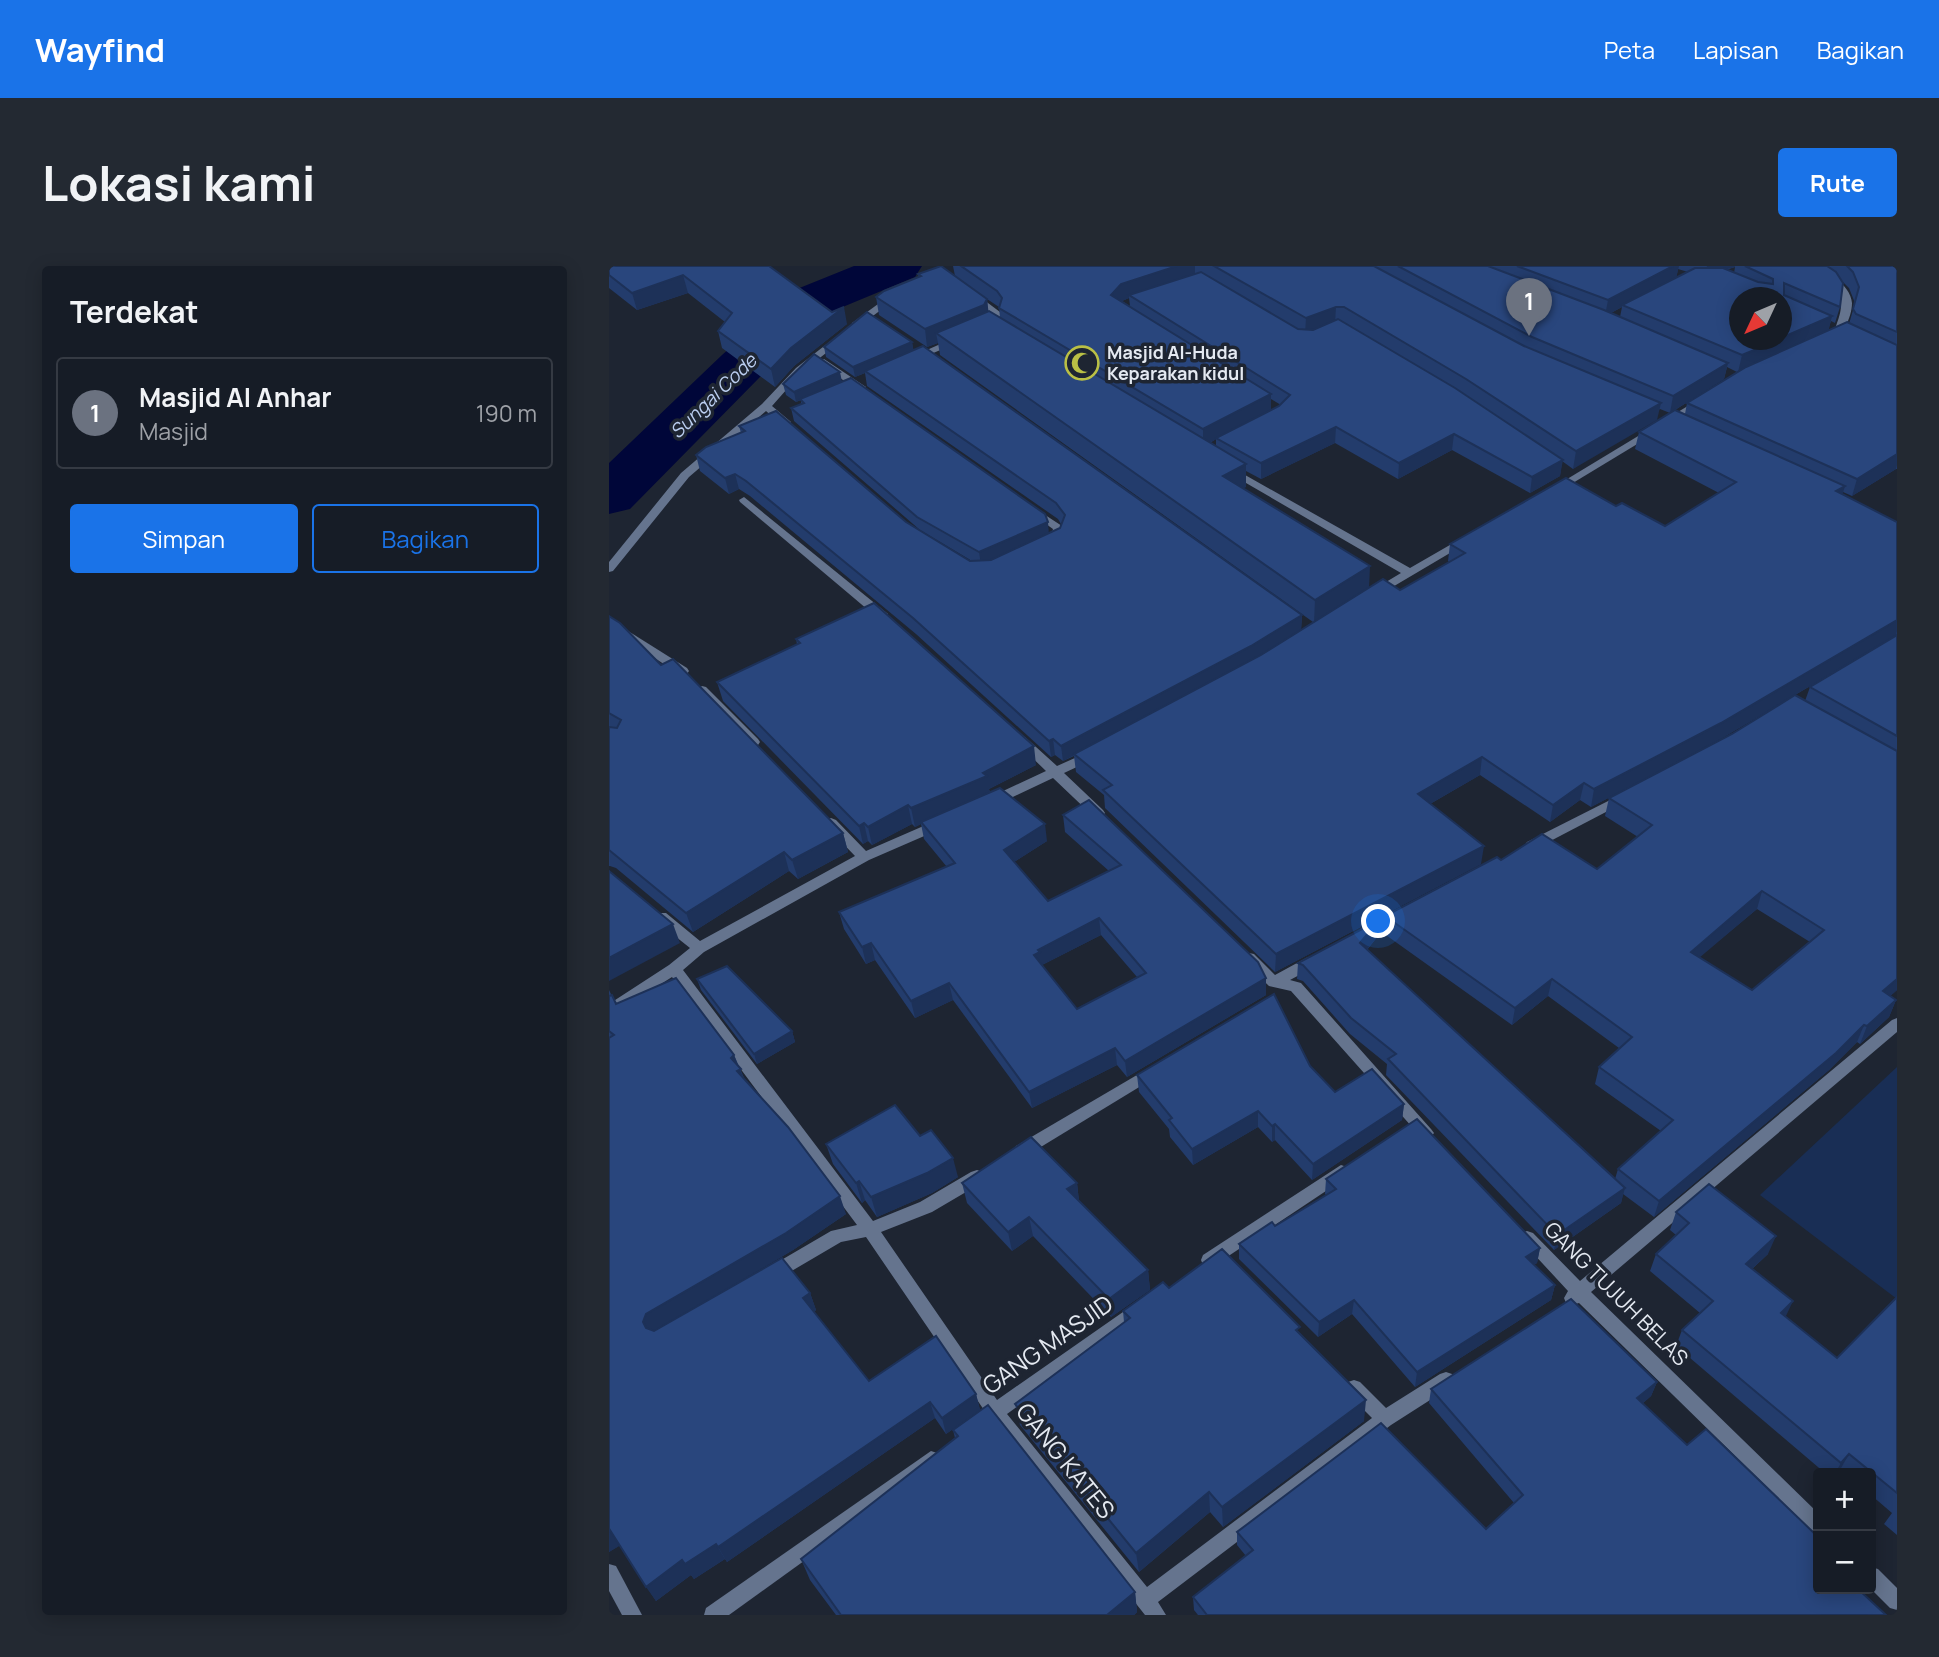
<!DOCTYPE html>
<html lang="id">
<head>
<meta charset="utf-8">
<style>
	body { margin:0; font-family:Manrope,sans-serif; background:#232932; color:#f1f3f6 }
	.controls { position:absolute; right:21px; bottom:21px; display:grid; overflow:hidden; border-radius:7px; box-shadow:0 4px 18px #0003 }
	.controls button { width:63px; height:63px; display:grid; place-items:center; padding:0; border:0; border-bottom:2px solid #353a43; background:#161c26; color:#f1f3f6; font:35px sans-serif }
	.compass { position:absolute; left:1120px; top:21px; width:63px; height:63px; border-radius:50%; background:#161c26; box-shadow:0 4px 18px #0003; rotate:226deg }
	.you { position:absolute; left:770px; top:656px; width:24px; height:24px; margin:-18px; border:5px solid #fff; border-radius:50%; background:#1a73e8; box-shadow:0 0 0 10px #1a73e833 }
	.badge { display:grid; place-items:center; width:46px; height:46px; border-radius:50%; background:#1a73e8; color:#fff; font-size:23px; font-weight:700 }
	.pin { position:absolute; translate:-50% -58px; filter:drop-shadow(0 2px 4px #0008) }
	.pin::after { content:''; position:absolute; top:37px; width:24px; height:21px; background:inherit; clip-path:polygon(0 0,100% 0,50% 100%) }
	.list { margin:0; padding:0; list-style:none }
	h2 { display:flex; justify-content:space-between; align-items:center; height:91px; margin:0; padding:0 28px; font-size:30px }
	h2 small { font-size:23px; font-weight:400; color:#9ea1a7 }
	.list li { display:grid; grid-template-columns:46px 1fr auto; gap:21px; align-items:center; box-sizing:border-box; height:112px; margin:0 14px 14px; padding:0 14px; border:2px solid #353a43; border-radius:7px }
	.list b { display:block; font-size:26px; white-space:nowrap }
	.list p { margin:0; font-size:23px; white-space:nowrap; color:#9ea1a7 }
	.list em { font-size:23px; font-style:normal; color:#9ea1a7 }
	.actions { display:flex; gap:14px; padding:21px 28px }
	.actions a { flex:1; padding:16px 0; border:2px solid #1a73e8; border-radius:7px; text-align:center; font-size:24px; color:#1a73e8 }
	.actions .main { background:#1a73e8; color:#fff }
	.map { position:relative; flex:none; width:1288px; height:1349px; overflow:hidden; border-radius:7px }
	header { display:flex; align-items:center; gap:42px; box-sizing:border-box; height:98px; padding:0 35px; background:#1a73e8; color:#fff }
	header strong { font-size:33px }
	nav { display:flex; gap:38px; margin-inline-start:auto; font-size:24px }
	.intro { display:flex; align-items:center; justify-content:space-between; box-sizing:border-box; height:168px; padding:0 42px }
	h1 { margin:0; font-size:49px }
	.button { padding:18px 32px; border-radius:7px; background:#1a73e8; color:#fff; font-size:24px; font-weight:700 }
	main { display:flex; gap:42px; padding:0 42px }
	aside { flex:1; background:#161c26; border-radius:7px; box-shadow:0 4px 18px #0003 }
	.map>svg:first-child { display:block }
	.green { fill:#192e55 }
	.lines { fill:none; stroke-linecap:round; stroke-linejoin:round }
	.river { fill:#000639; fill-rule:evenodd }
	.minor { fill:#65748e; fill-rule:evenodd }
	.wall { fill:#233c6c; fill-rule:evenodd }
	.shaded-wall { fill:#1d3158 }
	.building { fill:#29467d; stroke:#1d3158; stroke-width:2; fill-rule:evenodd }
	.labels { text-anchor:middle; stroke-width:7; stroke-linejoin:round; paint-order:stroke }
	.far-poi-label { font-size:18px; font-weight:bold; fill:#e4e9f1; stroke:#1e2532; text-anchor:start }
	.far-water-label { font-size:19px; font-style:italic; fill:#bbcef0; stroke:#1e2532 }
	.street-label { font-size:21px; fill:#e4e9f1; stroke:#1e2532 }
	.near-street-label { font-size:24px; fill:#e4e9f1; stroke:#1e2532 }
</style>
</head>
<body>
<header>
<strong>Wayfind</strong>
<nav><a>Peta</a><a>Lapisan</a><a>Bagikan</a></nav>
</header>
<div class="intro"><h1>Lokasi kami</h1><a class="button">Rute</a></div>
<main>
<aside>
<h2>Terdekat<small></small></h2>
<ul class="list">
<li><span class="badge" style="background:#6b7280">1</span><div><b>Masjid Al Anhar</b><p>Masjid</p></div><em>190 m</em></li>
</ul>
<div class="actions"><a class="main">Simpan</a><a>Bagikan</a></div>
</aside>
<div class="map">
<svg width="1288" height="1349" viewBox="0 0 1288 1349">
	<rect width="100%" height="100%" fill="#1e2532"/>
	<!-- green -->
	<path class="green" d="M1288,801V1033L1151,929Z"/>
	<g class="lines">
		<!-- river -->
		<path class="river" d="M245,0H313L306,11L224,45L151,111L21,243L0,248V197L113,89L188,23Z"/>
		<!-- minor -->
		<g class="minor">
			<path d="M1195,0C1213,0 1242,18 1243,37C1243,45 1240,53 1237,60L1240,66L1227,73L1222,70L1230,65L1227,60C1243,21 1219,22 1195,0Z"/>
			<path d="M361,28H367L391,46L393,48L387,62H381L378,57L383,49L361,32Z"/>
			<path d="M280,30L288,32L249,61H243V57Z"/>
			<path d="M228,70L236,72L193,106L163,140L182,156V160H174L157,145L80,211L4,305L0,306V296L72,207L153,138L187,102Z"/>
			<path d="M347,71L352,74L350,76L308,94L300,92Z"/>
			<path d="M215,93L257,121V125H249L212,98L210,96Z"/>
			<path d="M1092,132L1097,135L1096,137L949,226H941L940,224Z"/>
			<path d="M622,201L801,302L853,272H861L863,274L770,329H762V325L792,307L618,206V202Z"/>
			<path d="M135,231L279,348V354H271L131,236L130,234Z"/>
			<path d="M424,241L453,260L455,266L451,275L436,278L434,276L442,271L444,263L420,246L419,244Z"/>
			<path d="M0,353L78,402L80,405L78,408H70L0,362Z"/>
			<path d="M93,420L97,421L149,473L151,476L149,479H141L89,427L87,424Z"/>
			<path d="M412,470L416,471L448,500L477,487H485L487,490L485,493L455,507L494,544L496,547L494,550H484L444,512L387,539H377L376,536L377,533L437,505L408,477L406,474L408,471Z"/>
			<path d="M1013,528L1018,529L1019,532L1018,535L928,582L923,584L916,579L918,576Z"/>
			<path d="M222,552L227,554L257,585L326,555L331,553L338,558L336,561L260,594L95,686L74,704L264,955L311,936L362,906L368,904L374,906L376,911L374,916L323,946L272,966L388,1134L524,1039L530,1037L536,1039L538,1044L536,1049L398,1148L538,1321L763,1152L739,1128L736,1122L739,1116L745,1114L751,1116L777,1142L831,1108L837,1106L843,1108L846,1114L843,1120L782,1159L549,1336L557,1349H536L384,1157L369,1166L363,1164L360,1158L363,1152L375,1144L257,971L232,976L169,1013L163,1015L157,1013L155,1008L157,1003L222,965L248,959L63,711L0,751V738L60,699L81,682L47,655L45,651L47,647H57L91,675L246,590L217,560L215,557L217,554Z"/>
			<path d="M640,687L645,688L666,709L699,691H709L711,695L709,699L681,714L692,717L822,863L825,867L822,871L817,873L812,871L682,725L660,720L635,696L633,692L635,688Z"/>
			<path d="M1288,752V766L982,1026L1209,1247V1268L1203,1265L970,1037L963,1039L957,1037L955,1032L959,1025L910,972L912,967L918,965L924,967L971,1015L1283,754Z"/>
			<path d="M545,799L550,801L552,805L550,809L417,890L412,891L407,890L404,885L407,880Z"/>
			<path d="M732,899L738,901L740,906L738,911L606,999L600,1001L594,999L592,994L594,989Z"/>
			<path d="M322,1185L328,1187L331,1193L328,1199L120,1349H95L97,1342Z"/>
			<path d="M0,1298L7,1300L33,1349H13L0,1325Z"/>
			<path d="M1262,1301L1269,1303L1288,1322V1344L1281,1342L1262,1323Z"/>
		</g>
	</g>
	<!-- wall -->
	<g class="wall">
		<path d="M0,0H160L238,58L185,100L166,121L113,82L109,65L116,56L79,27L28,44L0,22Z"/>
		<path d="M344,0H1288V203H1287L1243,230L1234,226L1233,229L1288,256V369L1108,475L982,541L971,534L941,556L871,509L821,538L872,598L666,706L496,542L495,529L467,506L465,490L454,495L446,489L442,491L307,368L141,230L130,223L120,228L91,205L87,189L132,167L130,160L361,295H363L311,264L185,155L182,142L192,138V134L187,136L177,129L174,118L233,116L440,267L451,262L452,258L449,253L258,120L256,107L246,111L217,91L215,81L303,76L304,84L693,349L692,364L704,356L331,89L329,77L318,81L270,49L267,31L310,11L309,8L346,10ZM1126,1L1125,7L1117,4ZM1069,3L1079,6L1067,12ZM1233,15L1240,22L1246,37L1240,58L1219,64L1222,55L1226,57L1231,41ZM520,32L521,40L513,35ZM378,33L390,41L391,52L379,46ZM1013,41L1011,51L1002,47ZM1118,101L1128,106L1078,137L1076,148L1066,144L1115,113ZM662,133L672,139L662,145ZM1051,143L1061,147L1030,166L1026,183L1110,227L1056,260L1007,240L841,278L839,295L840,296L791,324L760,322L634,222L637,221V205L652,213L726,177L789,213L843,184L921,227L951,210L953,195L964,203ZM607,173V181L601,177Z"/>
		<path d="M0,350L234,567L239,586L189,613L180,605L84,666L7,602L1,600H0Z"/>
		<path d="M1288,369V724L1281,730L1287,734L1280,751L1251,778L1248,776L1220,804L1045,951L1014,928L1012,937L945,984L777,809L778,798L741,768L694,715L688,713L689,697L769,670L758,684L1006,913L1009,903L1052,865L986,818L990,801L1010,782L939,730L903,759L774,667L776,650L892,594L988,603L1029,571L996,550L1000,532L1196,435L1201,421ZM1148,643L1201,676L1143,724L1090,691Z"/>
		<path d="M187,373L427,499L380,523L381,526L438,575L405,596L439,635L500,605L456,566L454,549L657,712V729L518,811L508,799L423,842L344,734L306,752L266,694L257,698L235,663L230,646L338,601L315,573L312,558L306,561L303,558L263,579L259,575L254,578L114,435L108,416L188,378ZM492,669L528,711L468,743L433,699Z"/>
		<path d="M88,713L183,765L186,776L148,798L92,724Z"/>
		<path d="M0,724L7,738L125,789L136,814L237,948L184,984L46,1065L201,1027L207,1044L205,1046L260,1115L367,1128L371,1144L337,1168L326,1152L118,1296L116,1293L85,1313L82,1309L47,1335L11,1279L0,1286Z"/>
		<path d="M701,800L726,826L795,838L793,854L703,914L666,874L663,876L649,861L584,899L561,871L560,863L530,826L528,809Z"/>
		<path d="M311,870L349,911L323,927L268,951L256,934L253,937L224,898L217,878Z"/>
		<path d="M717,913L931,982L928,997L925,999L946,1019L942,1034L806,1121L743,1048L709,1071L630,993V978L666,960L717,929L716,928Z"/>
		<path d="M353,917H468L470,935L539,1004L541,1024L502,1051L424,970L403,985L358,937Z"/>
		<path d="M1067,946L1159,988L1143,1003L1177,1051L1228,1092L1288,1031V1269L1275,1258L1283,1247L1262,1229V1207H1235L1231,1204L1228,1207H1216L1067,1080L1073,1064L1091,1047L1041,1005L1047,988L1067,969L1061,964Z"/>
		<path d="M560,1022L691,1067L755,1155L614,1261L601,1246L530,1306L411,1159L406,1138L515,1056L514,1045Z"/>
		<path d="M1048,1116L1042,1130L1034,1137L1209,1323L1277,1349H589L585,1344L584,1331L637,1290L628,1279V1266L877,1263L905,1237L820,1137L822,1123Z"/>
		<path d="M344,1164L526,1326L528,1346L525,1349H227L201,1314L192,1293L346,1172Z"/>
	</g>
	<!-- shaded-wall -->
	<g class="shaded-wall">
		<path d="M568,0H586V10L520,29V32L513,35L503,45L502,29L512,18Z"/>
		<path d="M1064,0H1070L1067,13L1013,39V41L996,50L999,34Z"/>
		<path d="M1098,0H1126V1L1096,9Z"/>
		<path d="M74,9L79,27L28,44L23,27Z"/>
		<path d="M378,33L380,50L327,67L329,77L318,81L316,63Z"/>
		<path d="M235,41L238,58L185,100L166,121L162,103L182,82Z"/>
		<path d="M727,41L726,58L696,68L697,52Z"/>
		<path d="M1223,50L1219,67L1129,106L1133,89L1170,74H1172V72Z"/>
		<path d="M303,76L305,86L256,105V107L246,111L244,101Z"/>
		<path d="M1119,97L1115,113L1061,147L1064,130Z"/>
		<path d="M231,106L233,116L187,136L185,126Z"/>
		<path d="M662,128V145L594,180V163Z"/>
		<path d="M1052,137L1048,154L964,203L967,185Z"/>
		<path d="M727,161L726,177L652,213V197Z"/>
		<path d="M845,168L843,184L789,213L790,197Z"/>
		<path d="M1288,188V199L1287,203L1243,230L1248,213Z"/>
		<path d="M954,194L951,210L921,227L923,211Z"/>
		<path d="M637,198V221L614,232V210Z"/>
		<path d="M126,208L130,223L120,228L116,212Z"/>
		<path d="M1236,220L1231,237L1227,225Z"/>
		<path d="M439,256L440,269L372,299L370,286Z"/>
		<path d="M761,300L760,323L705,357L706,334Z"/>
		<path d="M693,349L692,365L642,396L454,495L452,480Z"/>
		<path d="M1288,354V365L1287,369L1108,475L982,541L985,523Z"/>
		<path d="M444,473L446,489L442,491L440,475Z"/>
		<path d="M425,480L427,499L380,523L381,528L312,556V558L306,561L302,542Z"/>
		<path d="M873,491L871,509L807,546L809,528Z"/>
		<path d="M975,517L971,534L941,556L944,539Z"/>
		<path d="M299,539L303,558L263,579L259,561Z"/>
		<path d="M255,557L259,575L254,578L250,560Z"/>
		<path d="M436,558L438,575L397,601L395,584Z"/>
		<path d="M234,567L239,586L189,613L183,594Z"/>
		<path d="M875,580L872,598L666,706L667,688Z"/>
		<path d="M175,586L180,605L84,666L77,647Z"/>
		<path d="M1153,625L1148,643L1077,703L1082,686Z"/>
		<path d="M490,652L492,669L433,699L425,689L429,684Z"/>
		<path d="M770,654L769,670L750,693L751,677Z"/>
		<path d="M64,658L71,677L0,715V692Z"/>
		<path d="M262,677L266,694L257,698L253,681Z"/>
		<path d="M657,712V729L518,811L516,795Z"/>
		<path d="M943,713L939,730L903,759L906,742Z"/>
		<path d="M1288,713V724L1267,743L1274,725Z"/>
		<path d="M340,717L344,734L306,752L302,735Z"/>
		<path d="M1287,734L1280,751L1251,778L1258,760Z"/>
		<path d="M1255,759L1248,776L1220,804L1045,951L1050,935Z"/>
		<path d="M183,765L186,776L148,798L145,788Z"/>
		<path d="M506,782L508,799L423,842L420,826Z"/>
		<path d="M125,789L138,821L134,823L122,792Z"/>
		<path d="M795,838L793,854L703,914L704,898Z"/>
		<path d="M649,845V861L584,899L583,883Z"/>
		<path d="M666,858V874L663,876V860Z"/>
		<path d="M344,892L349,911L323,927L268,951L262,931Z"/>
		<path d="M250,915L256,934L253,937L247,917Z"/>
		<path d="M468,917L470,936L458,923Z"/>
		<path d="M1016,922L1012,937L945,984L948,969Z"/>
		<path d="M231,930L237,948L184,984L46,1065L43,1073L34,1056L37,1048Z"/>
		<path d="M420,951L424,970L403,985L399,966Z"/>
		<path d="M1167,970L1159,988L1130,1015L1137,998Z"/>
		<path d="M931,982L928,997L914,1006L917,991Z"/>
		<path d="M539,1004L541,1024L502,1051L500,1033Z"/>
		<path d="M946,1019L942,1034L806,1121L808,1106Z"/>
		<path d="M201,1027L207,1044L200,1049L194,1032Z"/>
		<path d="M745,1034L743,1048L709,1071L710,1056Z"/>
		<path d="M1184,1035L1176,1052L1172,1047Z"/>
		<path d="M1048,1116L1042,1130L1023,1147L1028,1132Z"/>
		<path d="M367,1128L371,1144L337,1168L333,1152Z"/>
		<path d="M757,1134L755,1155L614,1261L613,1241Z"/>
		<path d="M321,1136L326,1152L118,1296L109,1281Z"/>
		<path d="M1240,1188L1231,1204L1228,1207H1226L1232,1197Z"/>
		<path d="M600,1226L601,1246L530,1306L527,1287Z"/>
		<path d="M1,1264L12,1279L0,1286V1265Z"/>
		<path d="M107,1278L116,1293L85,1313L82,1309L47,1335L37,1321L73,1294Z"/>
		<path d="M526,1326L528,1346L525,1349H498Z"/>
	</g>
	<!-- building -->
	<g class="building">
		<path d="M0,0H160L223,46L235,41L182,82L162,103L109,65L123,47L74,9L23,27L0,9Z"/>
		<path d="M332,0L378,33L375,39L316,63L267,31L275,25L312,10L309,8Z"/>
		<path d="M352,0H568L512,18L502,29L662,128L594,163L390,42L393,32L388,25Z"/>
		<path d="M605,0H765L915,80L1052,137L967,185L857,113L735,41H727L697,52Z"/>
		<path d="M789,0H879L995,44L1119,97L1064,130L923,71Z"/>
		<path d="M908,0H1064L999,34Z"/>
		<path d="M1136,0H1218L1227,6L1234,17L1231,41L1175,17V29L1223,50L1172,72V32H1130V74H1170L1133,89L1013,39L1086,2H1114L1149,16L1164,18V13Z"/>
		<path d="M1238,0H1288V66L1247,48L1244,43L1250,21L1244,6Z"/>
		<path d="M592,6L689,63L704,64L729,53L846,122L954,194L923,211L845,168L790,197L727,161L652,197L607,172L670,140L681,129L520,29Z"/>
		<path d="M380,45L637,198L614,210L761,300L706,334L327,67Z"/>
		<path d="M258,46L303,76L244,101L215,81Z"/>
		<path d="M1238,56L1288,79V188L1248,213L1078,137L1137,101Z"/>
		<path d="M314,80L693,349L642,380L452,480L444,473L440,475L304,352L137,215L126,208L116,212L87,189L97,181L136,165L130,160L167,145L297,256L361,295L382,294L451,262L456,249L447,237L256,105Z"/>
		<path d="M205,88L231,106L185,126L174,118Z"/>
		<path d="M242,112L436,248L439,256L370,286L308,251L182,142L195,137L191,133Z"/>
		<path d="M1066,144L1236,220L1227,225L1288,256V354L1112,457L985,523L975,517L944,539L873,491L809,528L875,580L667,688L494,524L503,519L465,488L652,389L774,313L791,324L856,287L841,278L957,212L1007,240L1013,237L1056,260L1127,216L1030,166Z"/>
		<path d="M265,337L425,480L374,507L378,510L302,542L299,539L259,561L255,557L250,560L108,416L191,377L187,373Z"/>
		<path d="M0,350L11,357L52,399L64,393L234,567L183,594L175,586L77,647L0,584V461L8,462L12,454L0,447Z"/>
		<path d="M1288,369V470L1201,421Z"/>
		<path d="M1186,429L1288,485V713L1274,725L1287,734L1258,760L1255,759L1227,787L1050,935L1009,903L1064,854L990,801L1023,771L943,713L906,742L776,650L888,591L892,594L933,568L988,603L1043,559L1000,532L1123,468ZM1153,625L1215,664L1143,724L1082,686Z"/>
		<path d="M391,522L436,558L395,584L439,635L512,599L454,549L480,534L649,696L657,712L516,795L506,782L420,826L340,717L302,735L262,677L253,681L230,646L346,597L312,556ZM490,652L537,707L468,743L425,689L431,686L429,684Z"/>
		<path d="M0,605L64,658L0,692Z"/>
		<path d="M770,654L751,677L1016,922L948,969L779,793L787,788L742,752L694,699L689,697Z"/>
		<path d="M118,700L183,765L145,788L88,713Z"/>
		<path d="M67,712L125,789L122,792L132,803L128,805L179,861L231,930L177,967L37,1048L34,1056L37,1062L45,1065L173,992L201,1027L194,1032L260,1115L327,1070L367,1128L333,1152L321,1136L109,1281L107,1278L76,1298L73,1294L37,1321L1,1264L0,1265V772L5,769L0,765V730L3,729L7,738Z"/>
		<path d="M665,728L701,800L726,826L763,803L795,838L704,898L666,858L663,860L649,845L583,883L560,854L563,852L528,809Z"/>
		<path d="M286,839L311,870L322,864L344,892L318,907L262,931L250,915L247,917L217,878Z"/>
		<path d="M808,853L931,982L917,991L946,1019L808,1106L745,1034L710,1056L630,978L663,956L666,960L727,923L717,913Z"/>
		<path d="M422,871L468,917L458,923L539,1004L500,1033L420,951L399,966L353,917Z"/>
		<path d="M1100,918L1167,970L1137,998L1184,1035L1172,1047L1228,1092L1288,1031V1227L1240,1188L1232,1197L1073,1064L1104,1035L1047,988L1080,957L1067,946Z"/>
		<path d="M613,983L691,1061L687,1064L757,1134L613,1241L600,1226L527,1287L406,1138L521,1052L514,1045L554,1016L560,1022L564,1019Z"/>
		<path d="M962,1033L1048,1116L1028,1132L1078,1179L1097,1163L1205,1267L1208,1264L1209,1266V1323H1249L1277,1349H598L584,1331L644,1284L628,1266L772,1157L877,1263L914,1229L822,1123Z"/>
		<path d="M379,1139L526,1326L498,1349H232L192,1293L349,1170L344,1164Z"/>
	</g>
	<!-- icons -->
	<defs>
		<symbol id="mosque-ring" viewBox="-11 -11 22 22"><circle r="9.5" fill="#1e2532" stroke="#bac045" stroke-width="1.5"/><path d="M3.5-4.9A6 6 0 1 0 3.5 4.9A5 5 0 1 1 3.5-4.9Z" fill="#bac045"/></symbol>
	</defs>
	<g fill-rule="evenodd">
		<use href="#mosque-ring" x="454" y="78" width="38" height="38"/>
	</g>
	<g class="labels">
		<!-- far-poi labels -->
		<g class="far-poi-label">
			<text x="498" y="93">Masjid Al-Huda<tspan x="498" dy="21">Keparakan kidul</tspan></text>
		</g>
		<!-- far-water labels -->
		<g class="far-water-label">
			<text transform="translate(104 130) rotate(-44)" y="7">Sungai Code</text>
		</g>
		<!-- street labels -->
		<g class="street-label">
			<text transform="translate(1007 1028) rotate(45)" y="7">GANG TUJUH BELAS</text>
		</g>
		<!-- near-street labels -->
		<g class="near-street-label">
			<text transform="translate(439 1079) rotate(-35)" y="8">GANG MASJID</text>
			<text transform="translate(456 1195) rotate(51)" y="8">GANG KATES</text>
		</g>
	</g>
</svg>
<div class="controls">
<button>+</button>
<button>−</button>
</div>
<svg class="compass" viewBox="-18 -18 36 36"><path d="M0-13l5 13h-10z" fill="#e53935"/><path d="M0 13l5-13h-10z" fill="#9ea1a7"/></svg>
<div class="you"></div>
<div class="pin badge" style="left:920px;top:70px;background:#6b7280">1</div>
</div>
</main>
</body>
</html>
